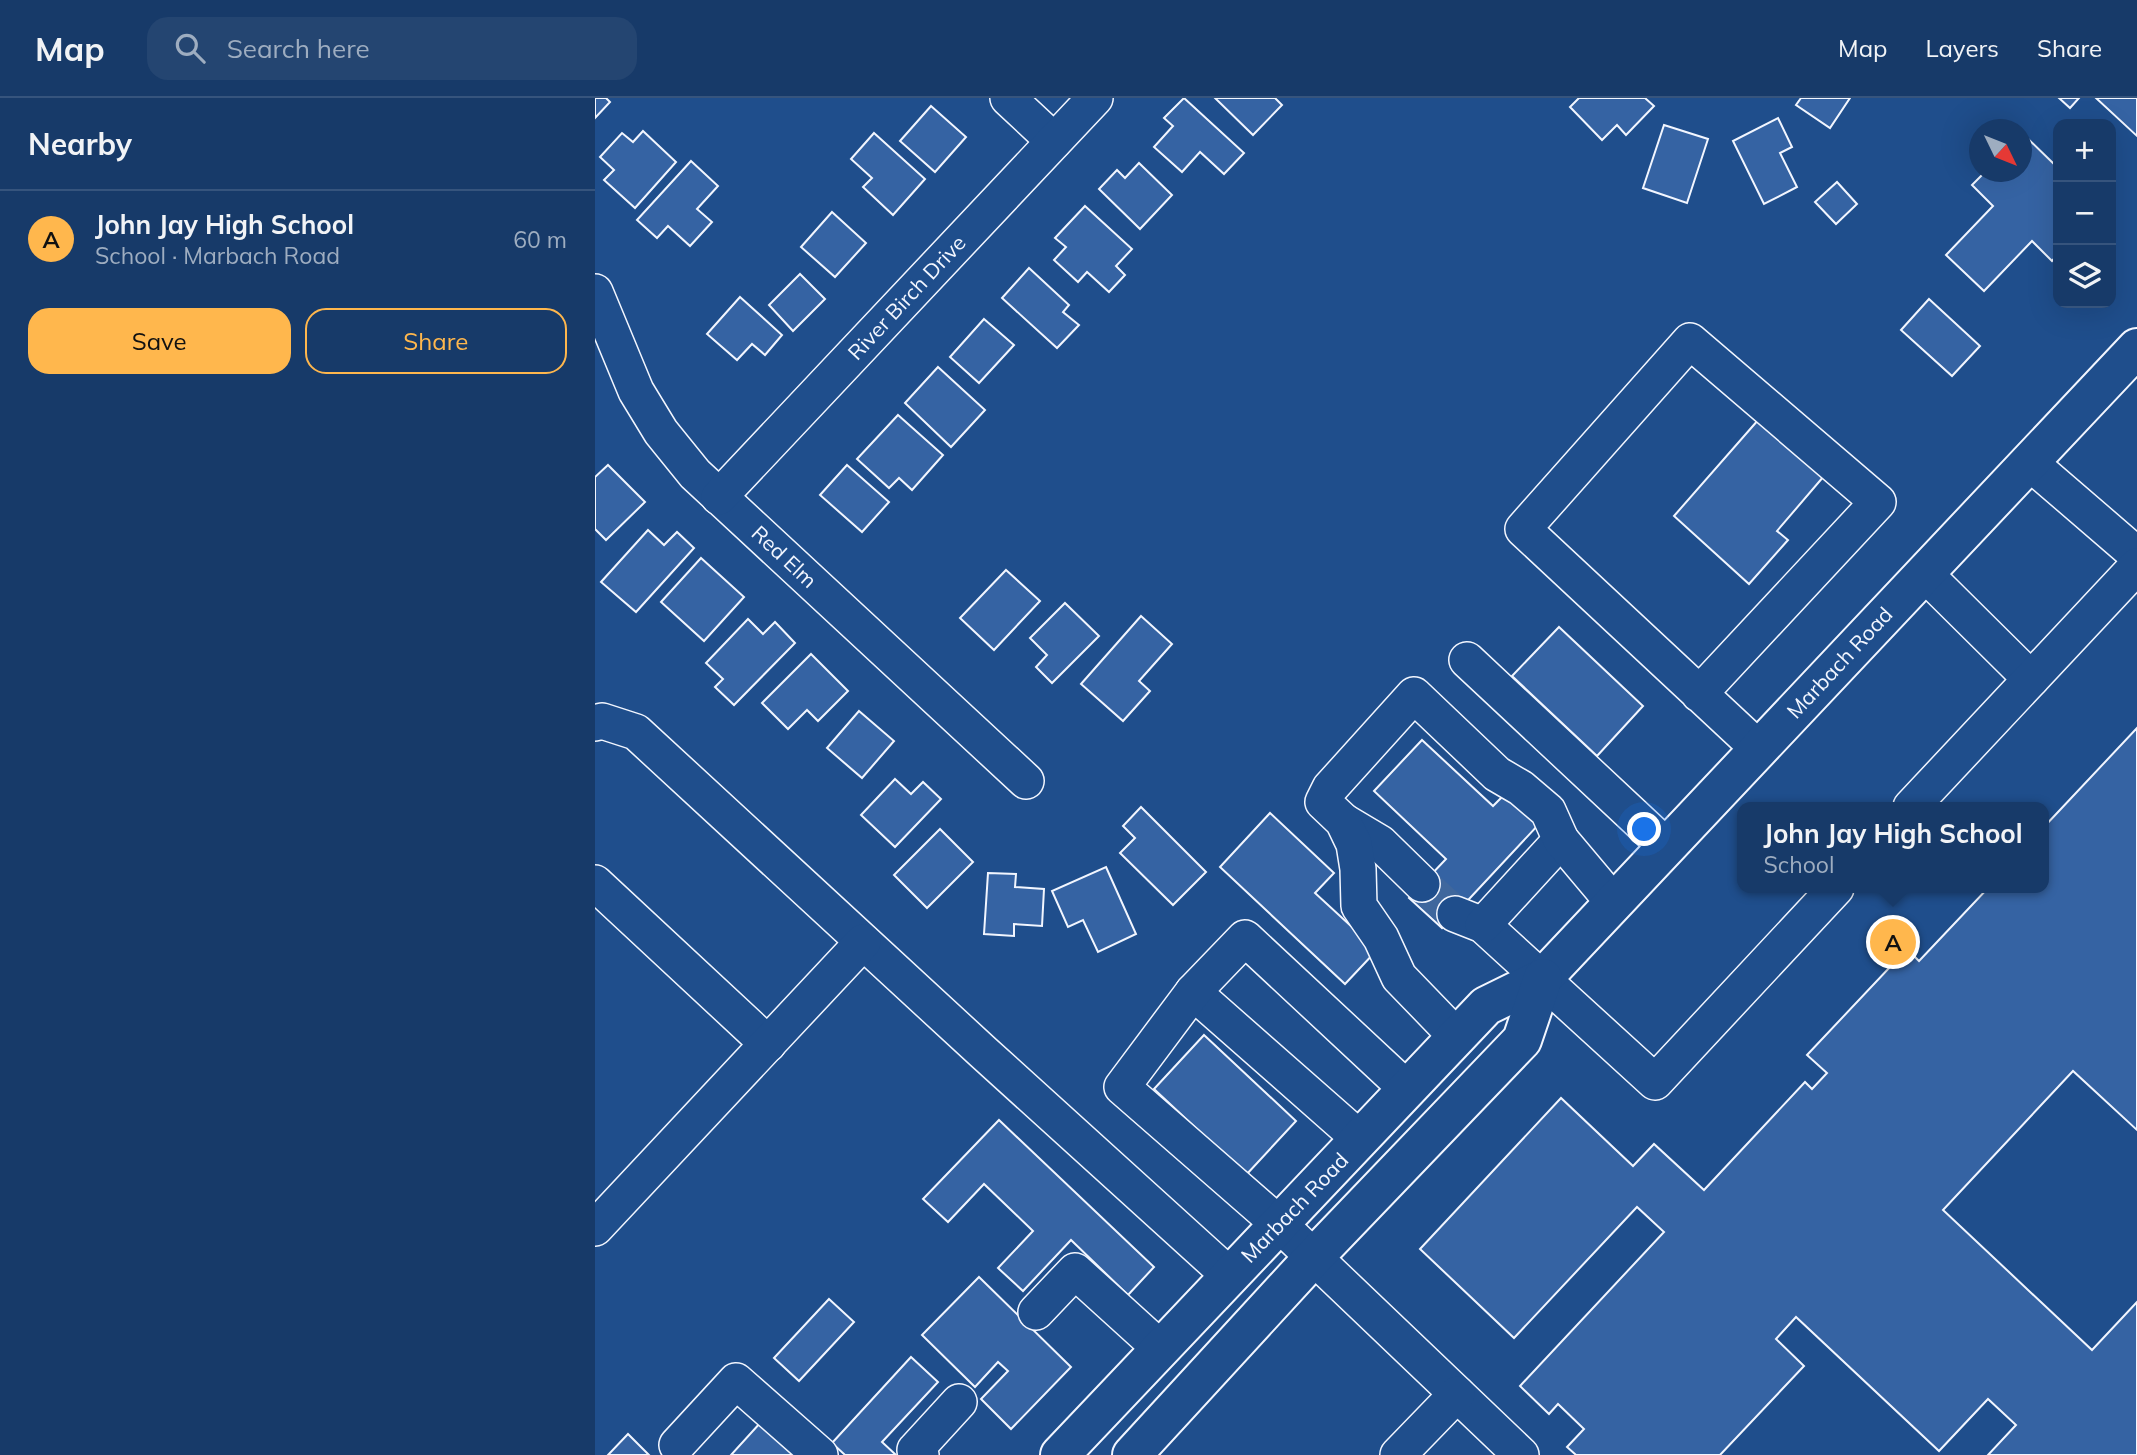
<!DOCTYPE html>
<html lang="en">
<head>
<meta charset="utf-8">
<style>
	body { margin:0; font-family:Mulish,sans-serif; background:#244571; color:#f1f3f6 }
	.controls { position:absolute; right:21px; top:21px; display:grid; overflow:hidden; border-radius:14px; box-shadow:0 7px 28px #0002 }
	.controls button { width:63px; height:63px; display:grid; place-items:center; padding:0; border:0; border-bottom:2px solid #36547d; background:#173a69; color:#f1f3f6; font:35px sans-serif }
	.compass { position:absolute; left:1374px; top:21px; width:63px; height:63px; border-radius:50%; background:#173a69; box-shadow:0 7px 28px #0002; rotate:133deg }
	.you { position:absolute; left:1050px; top:732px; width:24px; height:24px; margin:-18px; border:5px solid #fff; border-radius:50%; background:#1a73e8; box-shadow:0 0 0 10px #1a73e833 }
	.badge { display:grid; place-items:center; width:46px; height:46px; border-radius:50%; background:#ffb74d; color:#111; font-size:23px; font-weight:700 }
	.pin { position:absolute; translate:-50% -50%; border:4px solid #fff; box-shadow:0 2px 7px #0006 }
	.popup { position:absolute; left:1142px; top:704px; width:312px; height:91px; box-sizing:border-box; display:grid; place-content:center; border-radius:14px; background:#173a69; filter:drop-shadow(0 2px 5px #0005); font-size:23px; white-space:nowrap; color:#9eadc0 }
	.popup b { font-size:26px; color:#f1f3f6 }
	.popup::after { content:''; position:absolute; left:50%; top:100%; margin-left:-14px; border:14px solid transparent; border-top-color:#173a69 }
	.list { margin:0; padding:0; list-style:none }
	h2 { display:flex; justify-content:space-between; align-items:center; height:91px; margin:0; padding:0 28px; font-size:30px }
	h2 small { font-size:23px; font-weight:400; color:#9eadc0 }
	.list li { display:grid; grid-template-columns:46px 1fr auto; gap:21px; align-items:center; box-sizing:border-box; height:98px; padding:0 28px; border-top:2px solid #36547d }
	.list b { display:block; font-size:26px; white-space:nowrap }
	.list p { margin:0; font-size:23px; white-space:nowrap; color:#9eadc0 }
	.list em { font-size:23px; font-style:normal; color:#9eadc0 }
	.actions { display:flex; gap:14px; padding:21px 28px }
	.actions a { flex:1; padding:16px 0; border:2px solid #ffb74d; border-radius:21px; text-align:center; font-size:24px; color:#ffb74d }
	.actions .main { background:#ffb74d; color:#111 }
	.icon { flex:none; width:38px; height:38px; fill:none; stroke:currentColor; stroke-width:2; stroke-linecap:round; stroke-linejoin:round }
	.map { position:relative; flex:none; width:1542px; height:1357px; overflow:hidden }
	header { display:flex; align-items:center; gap:42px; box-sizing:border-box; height:98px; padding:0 35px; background:#173a69; border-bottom:2px solid #36547d }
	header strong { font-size:33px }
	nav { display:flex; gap:38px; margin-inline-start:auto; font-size:24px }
	.search { width:490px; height:63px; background:#244571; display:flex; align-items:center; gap:18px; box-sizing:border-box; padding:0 24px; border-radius:21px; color:#9eadc0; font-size:26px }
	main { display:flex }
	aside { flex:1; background:#173a69 }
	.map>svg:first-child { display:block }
	.building { fill:#3563a3; stroke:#f2f6ff; stroke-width:2 }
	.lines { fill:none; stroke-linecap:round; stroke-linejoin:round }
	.minor-tunnel { stroke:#3f679d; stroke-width:35; stroke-dasharray:35 18; stroke-linecap:butt }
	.minor-casing { stroke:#f2f6ff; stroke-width:38 }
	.major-casing { stroke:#f2f6ff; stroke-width:42 }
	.minor { stroke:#1f4e8c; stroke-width:35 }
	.major { stroke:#1f4e8c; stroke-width:38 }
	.labels { text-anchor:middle; stroke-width:5; stroke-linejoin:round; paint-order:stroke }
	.street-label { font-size:21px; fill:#f2f6ff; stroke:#1f4e8c }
</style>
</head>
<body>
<header>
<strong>Map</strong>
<div class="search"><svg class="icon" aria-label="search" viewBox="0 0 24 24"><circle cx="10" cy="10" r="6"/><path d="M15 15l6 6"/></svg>Search here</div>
<nav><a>Map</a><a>Layers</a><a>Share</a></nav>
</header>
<main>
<aside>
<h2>Nearby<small></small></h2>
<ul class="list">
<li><span class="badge">A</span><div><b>John Jay High School</b><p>School · Marbach Road</p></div><em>60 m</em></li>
</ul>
<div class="actions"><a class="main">Save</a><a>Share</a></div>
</aside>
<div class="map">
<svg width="1542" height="1357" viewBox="0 0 1542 1357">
	<rect width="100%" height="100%" fill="#1f4e8c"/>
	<!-- building -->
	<g class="building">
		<path d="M0,0H11L15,4L0,20Z"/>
		<path d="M589,0L649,55L629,76L605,54L587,74L559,49L578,28L569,20Z"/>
		<path d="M620,0H680L687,7L658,37Z"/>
		<path d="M984,0H1050L1059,8L1031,37L1022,27L1007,42L975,9Z"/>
		<path d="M1206,0H1255L1235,30L1201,7Z"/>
		<path d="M1464,0H1484L1475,10Z"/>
		<path d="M1501,0H1542V38Z"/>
		<path d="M336,8L371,39L340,74L305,43Z"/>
		<path d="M1183,20L1197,49L1185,55L1202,89L1169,106L1138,43Z"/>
		<path d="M1069,27L1113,41L1092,105L1048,90Z"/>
		<path d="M48,33L81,64L40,110L9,82L19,72L5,59L27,35L38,44Z"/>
		<path d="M279,35L330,81L298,117L268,89L277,80L256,61Z"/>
		<path d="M1427,35L1463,70V156L1457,163L1437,143L1389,193L1351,157L1398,108L1377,87L1390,74H1426Z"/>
		<path d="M96,63L123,88L102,111L117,124L95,148L73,128L62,140L42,122Z"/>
		<path d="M544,65L577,97L545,131L504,91L522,72L530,80Z"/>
		<path d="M1242,84L1262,106L1241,126L1220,104Z"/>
		<path d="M490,108L537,151L521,168L530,177L514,194L492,174L483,184L459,162L471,149L460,140Z"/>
		<path d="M237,114L271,145L240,179L206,149Z"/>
		<path d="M434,170L474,207L468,214L484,227L462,250L407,200Z"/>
		<path d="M205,176L230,201L198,233L174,207Z"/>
		<path d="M145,199L187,237L170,257L157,246L142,262L112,236Z"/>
		<path d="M1334,201L1385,248L1357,278L1306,232Z"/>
		<path d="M389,221L419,247L384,285L355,259Z"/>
		<path d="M343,269L390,312L356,349L310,305Z"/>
		<path d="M303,317L348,357L317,392L304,380L294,390L262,361Z"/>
		<path d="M1164,321L1229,378L1182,433L1193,442L1154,486L1079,418Z"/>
		<path d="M13,367L50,404L11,442L0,431V379Z"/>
		<path d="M252,367L294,404L267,434L225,397Z"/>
		<path d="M53,432L69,447L82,434L99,450L41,514L6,484Z"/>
		<path d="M106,460L149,499L109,543L66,504Z"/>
		<path d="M411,472L445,503L399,552L365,520Z"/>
		<path d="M470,505L504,538L457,585L441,569L452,557L435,540Z"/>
		<path d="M546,518L577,546L544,583L555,593L528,623L486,586Z"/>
		<path d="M153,521L168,536L180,524L200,545L139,607L120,589L128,581L111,565Z"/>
		<path d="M964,529L1048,608L1002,658L917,578Z"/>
		<path d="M216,556L253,593L223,623L212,612L193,631L167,605Z"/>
		<path d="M264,613L299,643L267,680L232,650Z"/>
		<path d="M1542,630V1032L1478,973L1348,1112L1497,1252L1542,1204V1357H1393L1421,1327L1393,1301L1344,1353L1201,1219L1181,1241L1209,1268L1125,1357H981L972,1349L989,1331L963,1306L954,1316L925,1288L1069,1134L1042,1109L919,1240L825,1151L966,1000L1038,1068L1059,1046L1109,1092L1210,984L1217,991L1232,975L1212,957L1312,851L1324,863L1393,790H1448V730Z"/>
		<path d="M827,642L898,708L912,694L945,725L847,830L814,800L851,761L779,693Z"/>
		<path d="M300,681L316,696L328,684L346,701L300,749L266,717Z"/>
		<path d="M546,709L611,774L578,807L525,755L540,740L528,728Z"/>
		<path d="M675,715L739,775L720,795L782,852L750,886L625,769Z"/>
		<path d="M345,731L378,764L332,810L299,777Z"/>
		<path d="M511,769L541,836L503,854L488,822L473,829L457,793Z"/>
		<path d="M393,775L421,776L420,789L449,791L447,828L419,826V838L389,836Z"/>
		<path d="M609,937L701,1023L651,1077L559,991Z"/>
		<path d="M404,1022L559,1169L533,1197L476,1142L428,1193L403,1170L438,1133L389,1086L353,1124L328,1101Z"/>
		<path d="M384,1179L476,1269L416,1331L386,1301L413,1273L403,1264L380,1289L327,1237Z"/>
		<path d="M234,1201L259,1224L204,1283L179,1260Z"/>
		<path d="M316,1259L343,1284L287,1344L301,1357H250L237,1345Z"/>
		<path d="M166,1324L201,1357H136Z"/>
		<path d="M33,1336L54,1357H13Z"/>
	</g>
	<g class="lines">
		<!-- minor-tunnel -->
		<path class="minor-tunnel" d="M827,786L860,816"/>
		<defs>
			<g id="minor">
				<path d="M413,0L459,43"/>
				<path d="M0,194L41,293L66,334L100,376L431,683"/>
				<path d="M1434,364L1542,457"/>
				<path d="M124,399L500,0"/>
				<path d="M1329,475L1436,581"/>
				<path d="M872,562L1072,749"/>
				<path d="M1104,596L1283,404L1095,243L928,431L1164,651"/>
				<path d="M0,625L7,623L41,634L388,954L635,1178"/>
				<path d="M1316,709L1542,468"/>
				<path d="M748,723L785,745L827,786"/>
				<path d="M0,785L173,946"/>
				<path d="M860,816L888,827L1060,984L1241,790"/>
				<path d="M888,827L966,742"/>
				<path d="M598,894L765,1041"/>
				<path d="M862,939L804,879L786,840L764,808L763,771L759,746L748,723L728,704L735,690L819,597L902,676L926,690L953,713L966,742L1019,805"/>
				<path d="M812,991L650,840L598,894L527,989L684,1126L926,1357"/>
				<path d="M0,1130L268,844"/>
				<path d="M441,1214L480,1173L566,1251"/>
				<path d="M82,1347L141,1283L225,1357"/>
				<path d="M326,1357L320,1352L364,1304"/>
				<path d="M803,1357L862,1296"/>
			</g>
			<g id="major">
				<path d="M465,1357L891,908L948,880L1542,250"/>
				<path d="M537,1357L718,1160L927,942L948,880"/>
			</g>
		</defs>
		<!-- minor casing -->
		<use href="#minor" class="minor-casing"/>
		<!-- major casing -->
		<use href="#major" class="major-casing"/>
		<!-- minor -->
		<use href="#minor" class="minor"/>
		<!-- major -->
		<use href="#major" class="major"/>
	</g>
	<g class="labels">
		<!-- street labels -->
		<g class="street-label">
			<text transform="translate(312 200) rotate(-47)" y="7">River Birch Drive</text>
			<text transform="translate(189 459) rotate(43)" y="7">Red Elm</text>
			<text transform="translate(1245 565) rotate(-47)" y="7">Marbach Road</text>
			<text transform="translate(700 1110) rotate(-46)" y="7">Marbach Road</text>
		</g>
	</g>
</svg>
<div class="controls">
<button>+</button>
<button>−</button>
<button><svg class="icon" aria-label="layers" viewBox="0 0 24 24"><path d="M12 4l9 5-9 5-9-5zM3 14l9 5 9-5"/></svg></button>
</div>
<svg class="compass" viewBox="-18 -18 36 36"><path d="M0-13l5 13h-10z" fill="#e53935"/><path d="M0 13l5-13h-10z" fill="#9eadc0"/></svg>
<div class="you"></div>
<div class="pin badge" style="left:1298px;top:844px">A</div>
<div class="popup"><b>John Jay High School</b>School</div>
</div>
</main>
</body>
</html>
